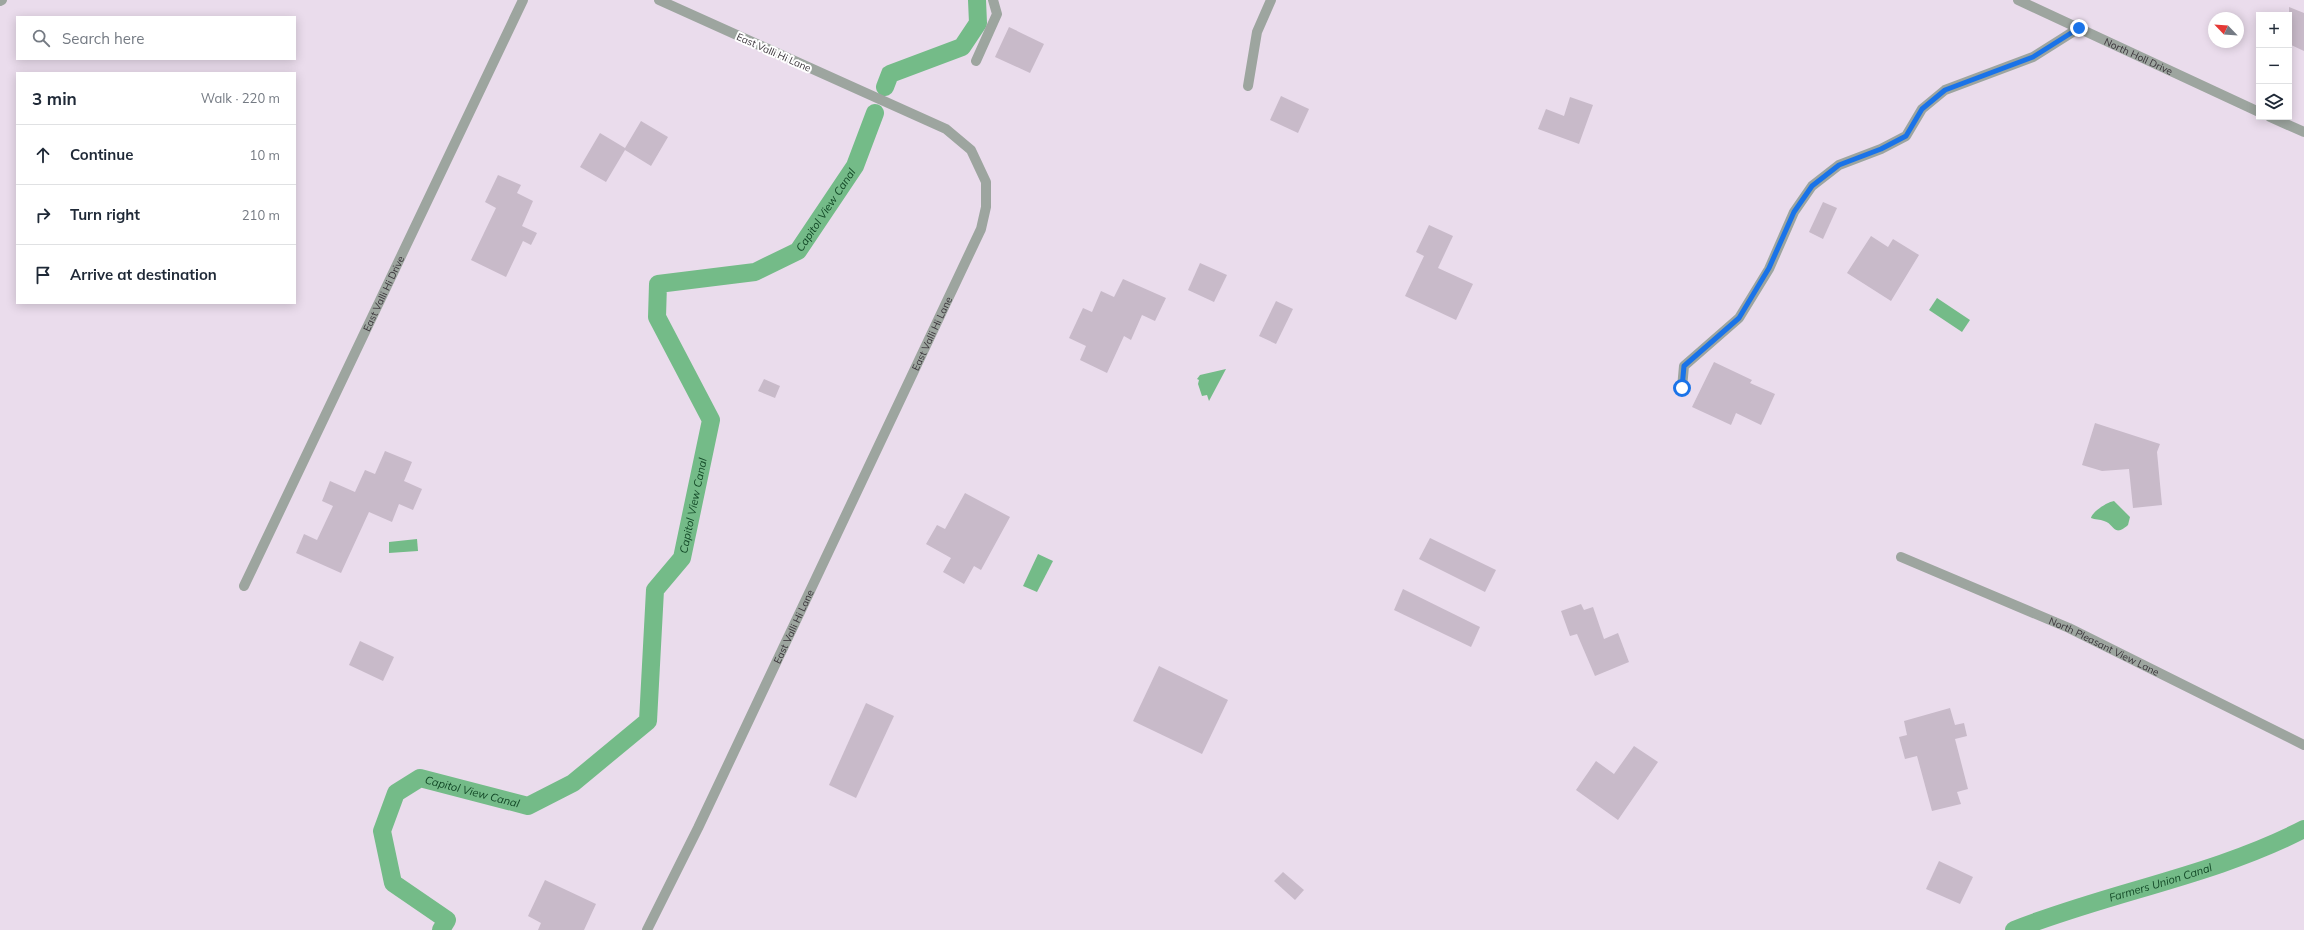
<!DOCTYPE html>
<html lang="en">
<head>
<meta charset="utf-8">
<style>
	body { margin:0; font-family:Mulish,sans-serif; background:#f6f6f7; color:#1f2937 }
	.controls { position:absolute; right:12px; top:12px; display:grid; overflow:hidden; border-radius:0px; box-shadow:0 2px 10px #0003 }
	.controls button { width:36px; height:36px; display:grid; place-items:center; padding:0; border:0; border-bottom:1px solid #e0e1e3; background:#fff; color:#1f2937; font:20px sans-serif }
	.compass { position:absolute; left:2208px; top:12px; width:36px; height:36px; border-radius:50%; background:#fff; box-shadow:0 2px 10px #0003; rotate:295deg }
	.stop { position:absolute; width:12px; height:12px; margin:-9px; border:3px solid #1a73e8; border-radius:50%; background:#fff }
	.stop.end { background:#1a73e8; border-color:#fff; box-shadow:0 1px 4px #0008 }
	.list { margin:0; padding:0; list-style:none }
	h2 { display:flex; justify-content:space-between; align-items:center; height:52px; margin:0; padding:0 16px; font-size:17px }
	h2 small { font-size:13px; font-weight:400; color:#747a83 }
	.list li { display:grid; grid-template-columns:26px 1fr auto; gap:12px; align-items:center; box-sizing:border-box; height:60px; padding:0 16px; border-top:1px solid #e0e1e3 }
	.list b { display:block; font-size:15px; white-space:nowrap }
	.list em { font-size:13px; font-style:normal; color:#747a83 }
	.icon { flex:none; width:22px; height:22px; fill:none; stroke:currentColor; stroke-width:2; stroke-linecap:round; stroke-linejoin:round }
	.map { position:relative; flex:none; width:2304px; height:930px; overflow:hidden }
	.search { position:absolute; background:#fff; box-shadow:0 2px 10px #0003; left:16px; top:16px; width:280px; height:44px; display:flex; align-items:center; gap:10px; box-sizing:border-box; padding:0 14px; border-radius:0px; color:#747a83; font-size:15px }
	.panel { position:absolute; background:#fff; box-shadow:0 2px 10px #0003; left:16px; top:72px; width:280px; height:232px; border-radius:0px }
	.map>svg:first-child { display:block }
	.water { fill:#74bb88 }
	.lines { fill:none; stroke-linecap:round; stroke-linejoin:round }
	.canal { stroke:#74bb88; stroke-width:18 }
	.building { fill:#c8bac9 }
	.minor { stroke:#9da59f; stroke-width:10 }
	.route { stroke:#1a73e8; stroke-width:5 }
	.labels { text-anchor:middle; stroke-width:4; stroke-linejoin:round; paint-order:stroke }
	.street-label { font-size:10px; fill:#3a343a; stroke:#fff }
	.water-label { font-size:11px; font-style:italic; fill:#134927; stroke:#fff }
</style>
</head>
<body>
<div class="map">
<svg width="2304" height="930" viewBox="0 0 2304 930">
	<rect width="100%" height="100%" fill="#eadcec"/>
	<!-- water -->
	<g class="water">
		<path d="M1937,298L1970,320L1962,332L1929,310Z"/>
		<path d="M1226,369L1209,401L1207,395L1202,396L1198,384L1199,380L1197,379L1200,375Z"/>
		<path d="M2114,501L2130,517L2128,525C2113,538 2115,524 2104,521C2100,519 2095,520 2091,518C2092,512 2107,502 2114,501Z"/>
		<path d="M417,539L418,551L389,553V542Z"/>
		<path d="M1038,554L1053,561L1037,592L1023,586Z"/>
	</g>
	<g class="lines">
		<!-- canal -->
		<g class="canal">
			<path d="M885,87L890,74L962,47L978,23L977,0"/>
			<path id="s1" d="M441,930L447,920L393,883L382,831L396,793L420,778L528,806L573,783L648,721L655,590L682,558L711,420L657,317L658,284L755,272L798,251L855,166L875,113"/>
			<path id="s2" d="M2014,930C2109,892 2213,876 2304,829"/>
		</g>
	</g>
	<!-- building -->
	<g class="building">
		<path d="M2289,7L2304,13V51L2289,44Z"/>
		<path d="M1009,27L1044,44L1030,73L995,57Z"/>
		<path d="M1281,96L1309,109L1298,133L1270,120Z"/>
		<path d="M1570,97L1593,105L1579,144L1538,129L1546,109L1564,116Z"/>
		<path d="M641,121L668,137L651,166L625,150L606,182L580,167L600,133L625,148Z"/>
		<path d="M498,175L521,185L517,193L533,201L522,226L537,233L531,245L523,241L506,277L471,260L496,208L485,202Z"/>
		<path d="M1823,202L1837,208L1823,239L1809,232Z"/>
		<path d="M1429,225L1453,236L1438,268L1473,284L1456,320L1405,296L1424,256L1416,252Z"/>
		<path d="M1871,236L1888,247L1893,239L1919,255L1891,301L1847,273Z"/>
		<path d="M1200,263L1227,275L1214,302L1188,290Z"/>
		<path d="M1123,279L1166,298L1155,321L1142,315L1131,340L1124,336L1107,373L1080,360L1086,346L1069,338L1083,308L1092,312L1101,291L1114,297Z"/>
		<path d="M1276,301L1293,309L1276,344L1259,336Z"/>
		<path d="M1714,362L1752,380L1750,383L1775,394L1761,425L1736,413L1731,425L1692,407Z"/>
		<path d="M764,379L780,386L775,398L758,391Z"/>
		<path d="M2095,423L2160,444L2157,452L2162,505L2133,508L2129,469L2102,471L2082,465Z"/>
		<path d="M385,451L412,462L404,481L422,489L413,510L399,504L392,522L369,512L341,573L296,553L304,534L317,540L333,506L322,501L330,481L355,492L365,470L375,474Z"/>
		<path d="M965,493L1010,517L981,570L974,566L964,584L943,572L951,558L926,544L937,525L945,529Z"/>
		<path d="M1430,538L1496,570L1485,592L1419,559Z"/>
		<path d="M1403,589L1480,627L1471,647L1394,610Z"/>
		<path d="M1581,604L1584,610L1593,607L1604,639L1618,633L1629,662L1595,676L1577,634L1570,636L1561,611Z"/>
		<path d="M360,641L394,657L383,681L349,665Z"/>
		<path d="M1159,666L1228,700L1202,754L1133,721Z"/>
		<path d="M866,703L894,716L856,798L829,785Z"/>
		<path d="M1950,708L1955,725L1964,723L1967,736L1955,739L1968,789L1957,792L1961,804L1932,811L1917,756L1905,759L1899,737L1907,735L1904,721Z"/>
		<path d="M1634,746L1658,762L1618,820L1576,790L1596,761L1614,774Z"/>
		<path d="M1939,861L1973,877L1960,904L1926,889Z"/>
		<path d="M1283,872L1304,890L1295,900L1274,881Z"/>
		<path d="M545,880L596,904L584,930H538L541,923L528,916Z"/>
	</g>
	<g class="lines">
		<!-- minor -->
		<g class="minor">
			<path id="s3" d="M2018,0L2259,112"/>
			<path d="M0,1L2,0"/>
			<path d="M976,61L997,14L993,0"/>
			<path d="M1248,86L1257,32L1271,0"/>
			<path d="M2270,117L2304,132"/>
			<path d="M1682,388L1684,366L1739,318L1769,269L1794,212L1812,186L1839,165L1881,149L1906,136L1922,109L1945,90L2033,57L2079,28"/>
			<path id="s4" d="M1901,557L2069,628L2304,745"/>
			<path id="s5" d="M244,586L523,0"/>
			<path id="s6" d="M647,930L698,828L981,229L986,207V182L971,150L946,129L659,0"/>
		</g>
	</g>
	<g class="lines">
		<!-- route -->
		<path class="route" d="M1682,388L1684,366L1739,318L1769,268L1794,212L1812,186L1839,165L1881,149L1906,136L1922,109L1945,90L2033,57L2079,28"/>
	</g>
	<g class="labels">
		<!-- street labels -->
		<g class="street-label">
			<text transform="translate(774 52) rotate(24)" y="4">East Valli Hi Lane</text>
			<text dy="4" stroke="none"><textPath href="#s3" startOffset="133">North Holl Drive</textPath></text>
			<text dy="4" stroke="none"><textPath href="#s5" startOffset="324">East Valli Hi Drive</textPath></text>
			<text dy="4" stroke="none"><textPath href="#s6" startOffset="661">East Valli Hi Lane</textPath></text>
			<text dy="4" stroke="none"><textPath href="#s6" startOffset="337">East Valli Hi Lane</textPath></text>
			<text dy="4" stroke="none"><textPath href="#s4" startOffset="222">North Pleasant View Lane</textPath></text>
		</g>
		<!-- water labels -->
		<g class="water-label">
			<text dy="4" stroke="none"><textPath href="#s1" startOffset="1117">Capitol View Canal</textPath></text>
			<text dy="4" stroke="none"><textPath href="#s1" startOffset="685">Capitol View Canal</textPath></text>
			<text dy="4" stroke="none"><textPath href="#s1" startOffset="253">Capitol View Canal</textPath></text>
			<text dy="4" stroke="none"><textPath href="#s2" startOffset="154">Farmers Union Canal</textPath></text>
		</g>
	</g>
</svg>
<div class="controls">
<button>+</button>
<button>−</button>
<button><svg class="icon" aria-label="layers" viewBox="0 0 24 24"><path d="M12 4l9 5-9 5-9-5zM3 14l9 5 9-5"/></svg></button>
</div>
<svg class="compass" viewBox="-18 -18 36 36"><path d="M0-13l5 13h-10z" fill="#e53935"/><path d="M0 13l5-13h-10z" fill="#747a83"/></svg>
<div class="stop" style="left:1682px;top:388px"></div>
<div class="stop end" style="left:2079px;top:28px"></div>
<div class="search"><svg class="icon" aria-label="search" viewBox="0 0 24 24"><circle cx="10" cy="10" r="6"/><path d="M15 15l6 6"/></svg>Search here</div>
<section class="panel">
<h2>3 min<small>Walk · 220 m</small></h2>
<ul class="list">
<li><svg class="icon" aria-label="ahead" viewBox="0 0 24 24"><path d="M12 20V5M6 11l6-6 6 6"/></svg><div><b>Continue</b></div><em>10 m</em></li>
<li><svg class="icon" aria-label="right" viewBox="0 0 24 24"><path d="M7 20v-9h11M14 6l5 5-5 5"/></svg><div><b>Turn right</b></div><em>210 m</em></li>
<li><svg class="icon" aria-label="arrive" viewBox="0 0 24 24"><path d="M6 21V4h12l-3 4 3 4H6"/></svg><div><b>Arrive at destination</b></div></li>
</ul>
</section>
</div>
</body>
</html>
